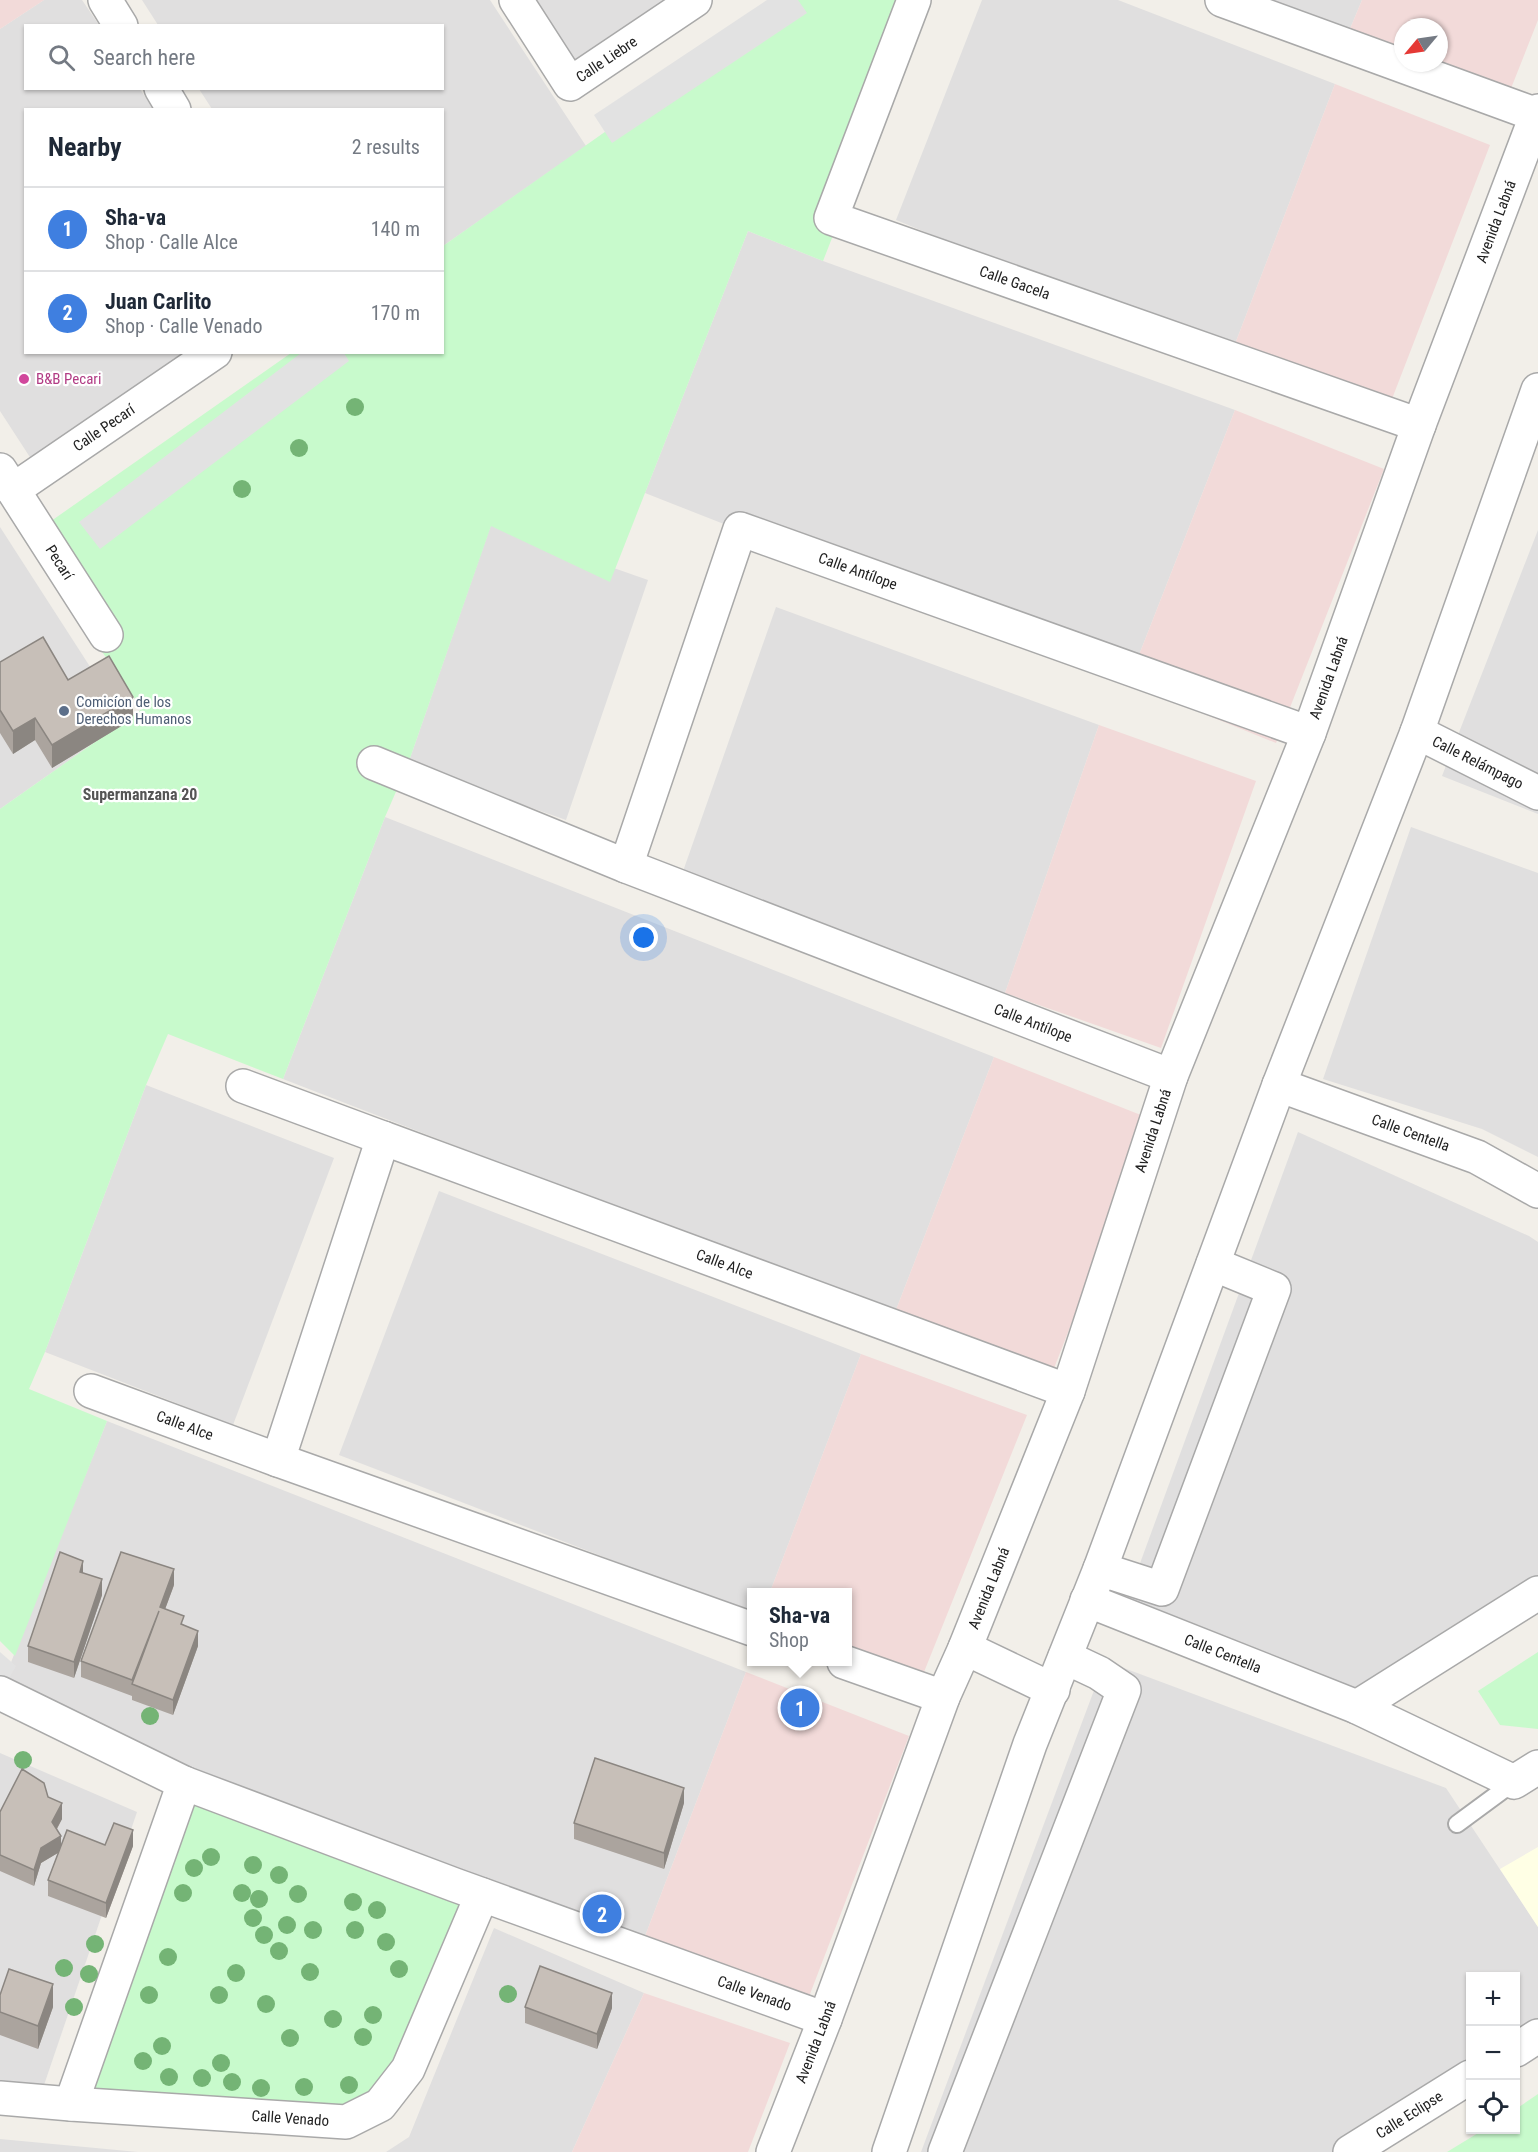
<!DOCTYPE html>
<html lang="en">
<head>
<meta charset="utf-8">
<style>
	body { margin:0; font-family:"Roboto Condensed",sans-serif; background:#f6f6f7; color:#1f2937 }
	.controls { position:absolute; right:18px; bottom:18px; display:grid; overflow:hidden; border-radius:0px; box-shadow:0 2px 4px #0004 }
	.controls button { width:54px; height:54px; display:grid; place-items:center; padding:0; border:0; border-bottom:2px solid #e0e1e3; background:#fff; color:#1f2937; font:30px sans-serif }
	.compass { position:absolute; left:1394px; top:18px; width:54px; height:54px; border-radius:50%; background:#fff; box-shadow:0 2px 4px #0004; rotate:241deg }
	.you { position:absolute; left:644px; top:938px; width:21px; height:21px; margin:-15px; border:4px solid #fff; border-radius:50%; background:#1a73e8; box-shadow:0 0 0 9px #1a73e833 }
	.badge { display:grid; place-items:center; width:39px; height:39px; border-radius:50%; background:#b45309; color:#fff; font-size:20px; font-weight:700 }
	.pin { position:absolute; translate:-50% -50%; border:3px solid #fff; box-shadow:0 2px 6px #0006 }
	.popup { position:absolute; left:747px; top:1588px; width:105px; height:78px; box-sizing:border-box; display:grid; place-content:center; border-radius:0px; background:#fff; filter:drop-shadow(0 2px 4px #0005); font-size:20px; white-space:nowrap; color:#747a83 }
	.popup b { font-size:22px; color:#1f2937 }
	.popup::after { content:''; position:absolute; left:50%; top:100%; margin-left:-12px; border:12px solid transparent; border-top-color:#fff }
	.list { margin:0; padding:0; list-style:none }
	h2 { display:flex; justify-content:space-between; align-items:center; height:78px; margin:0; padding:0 24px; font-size:26px }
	h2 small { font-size:20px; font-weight:400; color:#747a83 }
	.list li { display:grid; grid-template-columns:39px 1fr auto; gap:18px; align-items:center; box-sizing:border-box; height:84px; padding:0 24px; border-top:2px solid #e0e1e3 }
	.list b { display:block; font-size:22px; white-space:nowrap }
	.list p { margin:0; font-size:20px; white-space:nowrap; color:#747a83 }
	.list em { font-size:20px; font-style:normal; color:#747a83 }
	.icon { flex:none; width:33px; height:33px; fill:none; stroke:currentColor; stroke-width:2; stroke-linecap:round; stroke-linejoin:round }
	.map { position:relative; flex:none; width:1538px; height:2152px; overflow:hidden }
	.search { position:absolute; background:#fff; box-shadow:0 2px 4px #0004; left:24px; top:24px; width:420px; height:66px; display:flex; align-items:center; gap:15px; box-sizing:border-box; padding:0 21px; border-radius:0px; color:#747a83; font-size:22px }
	.panel { position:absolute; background:#fff; box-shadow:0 2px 4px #0004; left:24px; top:108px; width:420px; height:246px; border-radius:0px }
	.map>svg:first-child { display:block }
	.residential { fill:#e0dfdf }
	.commercial { fill:#f2dad9 }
	.education { fill:#ffffe5 }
	.park { fill:#c8facc }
	.parking { fill:#e2e2e2 }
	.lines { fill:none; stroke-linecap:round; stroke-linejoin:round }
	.service-casing { stroke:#a9a9a9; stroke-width:20 }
	.minor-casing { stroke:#a9a9a9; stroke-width:36 }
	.tertiary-casing { stroke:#a9a9a9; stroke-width:36 }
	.service { stroke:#fff; stroke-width:16 }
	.minor { stroke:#fff; stroke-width:33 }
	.tertiary { stroke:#fff; stroke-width:33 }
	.tree { fill:#74b475 }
	.wall { fill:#aba49e }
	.shaded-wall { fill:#8b8681 }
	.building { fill:#c7bfb8; stroke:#8b8681; stroke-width:1.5 }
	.hotel-dot { fill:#d1479c; stroke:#fff; stroke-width:2 }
	.service-dot { fill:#5c6f8a; stroke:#fff; stroke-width:2 }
	.labels { text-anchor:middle; stroke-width:4.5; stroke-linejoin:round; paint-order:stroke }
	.street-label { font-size:15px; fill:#222; stroke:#fff }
	.hotel-label { font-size:15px; fill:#b23c85; stroke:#fff; text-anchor:start }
	.service-label { font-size:15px; fill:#4e5e75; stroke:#fff; text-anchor:start }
	.neighbourhood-label { font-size:16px; font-weight:bold; fill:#555; stroke:#fff }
</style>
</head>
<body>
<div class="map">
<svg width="1538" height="2152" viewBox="0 0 1538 2152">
	<rect width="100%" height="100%" fill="#f2efe9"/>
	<!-- residential -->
	<g class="residential">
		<path d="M44,0H82L99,25L26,26V88L140,89L153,109L26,110V352L216,353L37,468L0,411V29Z"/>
		<path d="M142,0H490L586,146L443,246L442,110L212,109L199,89L442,88V26L158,25Z"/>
		<path d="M536,0H670L574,60Z"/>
		<path d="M982,0H1118L1335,84L1230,357L896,220Z"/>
		<path d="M1256,0H1362L1347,36Z"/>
		<path d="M748,231L823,261L1235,410L1128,683L645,493Z"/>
		<path d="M491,525L648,580L566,820L408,764Z"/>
		<path d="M0,527L125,721L0,809Z"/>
		<path d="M1538,530V814L1442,776Z"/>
		<path d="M776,607L1099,725L1005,993L681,877Z"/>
		<path d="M385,817L994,1057L894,1315L283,1079Z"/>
		<path d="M1411,827L1538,873V1157L1482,1129L1323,1079Z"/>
		<path d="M146,1085L334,1158L233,1425L45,1352Z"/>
		<path d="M1298,1132L1529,1236L1538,1242V1607L1373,1697L1124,1607Z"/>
		<path d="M439,1191L861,1354L770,1592H752V1614L339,1455Z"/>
		<path d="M107,1421L746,1672L642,1944L0,1702V1690Z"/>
		<path d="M1105,1661L1446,1788L1538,1927V2039L1516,2053V1976H1470V2081L1359,2152H921Z"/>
		<path d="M0,1753L137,1812L44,2085L0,2083Z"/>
		<path d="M494,1928L644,1993L572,2152H386L409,2137Z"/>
		<path d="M0,2139L138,2152H0Z"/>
	</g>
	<!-- commercial -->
	<g class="commercial">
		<path d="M0,0H44L0,29Z"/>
		<path d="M1362,0H1538V20L1506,101L1439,63V27H1403V59L1347,36Z"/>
		<path d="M1335,84L1490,145L1385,417L1230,357Z"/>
		<path d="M1235,410L1384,469L1276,743L1128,683Z"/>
		<path d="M1099,725L1256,781L1161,1048L1005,993Z"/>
		<path d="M994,1057L1151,1119L1051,1376L894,1315Z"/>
		<path d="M861,1354L1027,1415L920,1682L848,1653V1592H770Z"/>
		<path d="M746,1672L909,1736L805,2007L642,1944Z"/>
		<path d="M644,1993L790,2043L748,2152H572Z"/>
	</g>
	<!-- education -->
	<path class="education" d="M1538,1847V1927L1500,1869Z"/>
	<!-- park -->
	<g class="park">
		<path d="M792,0H925L823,261L748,231L610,582L491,526L408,764L385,817L283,1079L168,1034L146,1085L45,1352L29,1389L107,1421L15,1656L0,1641V809L142,709L24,540L291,353L442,352L443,246Z"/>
		<path d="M1538,1652V1729L1500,1725L1478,1691Z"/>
		<path d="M207,1791L455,1885L467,1929L380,2105L346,2122L94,2106L86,2063L171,1821Z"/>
		<path d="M1538,2094V2152H1447L1483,2130H1516V2109Z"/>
	</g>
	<!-- parking -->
	<g class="parking">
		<path d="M767,0H798L807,13L612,143L594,115Z"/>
		<path d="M301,353H344L349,361L100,549L79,522Z"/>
		<path d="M0,1652L16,1666L0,1694Z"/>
	</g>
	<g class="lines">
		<defs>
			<path id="service" d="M1457,1824L1514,1782"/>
			<g id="minor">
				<path d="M105,0L121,26"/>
				<path id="s1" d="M516,0L570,84L695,0"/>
				<path id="s2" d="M914,0L831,218L1419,425"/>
				<path d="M1222,0L1537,115"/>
				<path d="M161,88L174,110"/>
				<path id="s3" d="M0,470L13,490L215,352"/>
				<path id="s4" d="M13,490L106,635"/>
				<path id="s5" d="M1417,732L1538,793"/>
				<path d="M374,763L626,866"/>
				<path id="s6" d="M1171,1076L626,866L740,529L1309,733"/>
				<path id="s7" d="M1279,1085L1477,1157L1538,1191"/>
				<path d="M243,1086L383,1138"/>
				<path id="s8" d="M91,1391L278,1460"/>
				<path d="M1100,1569L1162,1589L1274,1289L1213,1264"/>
				<path id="s9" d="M1087,1600L1357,1707L1514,1782L1538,1767"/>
				<path id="s10" d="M752,1629L278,1460L383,1138L1068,1391"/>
				<path d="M844,1662L943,1697"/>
				<path id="s11" d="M0,1693L184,1783L455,1885L825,2019"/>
				<path d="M1357,1707L1538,1593"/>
				<path d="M1516,2050L1538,2036"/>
				<path id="s12" d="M0,2098L71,2104L346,2122L380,2105L408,2069L482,1895"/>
				<path d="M71,2104L184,1783"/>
				<path d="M945,2152L1124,1690L1099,1673L1065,1657"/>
				<path id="s13" d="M1350,2152L1470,2077"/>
			</g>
			<g id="tertiary">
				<path d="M965,1648L1053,1690"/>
				<path id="s14" d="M773,2152L825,2019L943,1697L965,1648L1068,1391L1171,1076L1309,733L1419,425L1538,111"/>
				<path d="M889,2152L1030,1744L1100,1569L1279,1085L1417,732L1538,390"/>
			</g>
		</defs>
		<!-- service casing -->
		<use href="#service" class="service-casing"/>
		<!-- minor casing -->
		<use href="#minor" class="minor-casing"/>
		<!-- tertiary casing -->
		<use href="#tertiary" class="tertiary-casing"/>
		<!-- service -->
		<use href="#service" class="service"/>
		<!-- minor -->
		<use href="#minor" class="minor"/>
		<!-- tertiary -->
		<use href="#tertiary" class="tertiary"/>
	</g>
	<!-- trees -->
	<g class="tree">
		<circle cx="355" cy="407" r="9"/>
		<circle cx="299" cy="448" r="9"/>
		<circle cx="242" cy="489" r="9"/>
		<circle cx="150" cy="1716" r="9"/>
		<circle cx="23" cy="1760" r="9"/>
		<circle cx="211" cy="1857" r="9"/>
		<circle cx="253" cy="1865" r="9"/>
		<circle cx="194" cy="1868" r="9"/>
		<circle cx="279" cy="1875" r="9"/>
		<circle cx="183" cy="1893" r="9"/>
		<circle cx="242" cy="1893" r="9"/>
		<circle cx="298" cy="1894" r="9"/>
		<circle cx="259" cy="1899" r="9"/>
		<circle cx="353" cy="1902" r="9"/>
		<circle cx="377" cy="1910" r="9"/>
		<circle cx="253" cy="1918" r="9"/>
		<circle cx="287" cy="1925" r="9"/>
		<circle cx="313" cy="1930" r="9"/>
		<circle cx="355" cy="1930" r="9"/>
		<circle cx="264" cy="1935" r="9"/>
		<circle cx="386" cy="1942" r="9"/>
		<circle cx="95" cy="1944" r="9"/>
		<circle cx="279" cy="1951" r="9"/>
		<circle cx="168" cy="1957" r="9"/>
		<circle cx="64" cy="1968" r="9"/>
		<circle cx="399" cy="1969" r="9"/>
		<circle cx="310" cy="1972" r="9"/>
		<circle cx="236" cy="1973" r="9"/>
		<circle cx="89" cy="1974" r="9"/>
		<circle cx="508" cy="1994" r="9"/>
		<circle cx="149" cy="1995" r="9"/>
		<circle cx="219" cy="1995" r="9"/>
		<circle cx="266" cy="2004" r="9"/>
		<circle cx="74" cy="2007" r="9"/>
		<circle cx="373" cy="2015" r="9"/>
		<circle cx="333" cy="2019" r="9"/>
		<circle cx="363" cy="2037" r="9"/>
		<circle cx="290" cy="2038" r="9"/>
		<circle cx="162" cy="2046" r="9"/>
		<circle cx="143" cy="2061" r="9"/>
		<circle cx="221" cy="2063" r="9"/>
		<circle cx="169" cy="2077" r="9"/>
		<circle cx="202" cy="2078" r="9"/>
		<circle cx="232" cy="2082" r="9"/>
		<circle cx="349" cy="2085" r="9"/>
		<circle cx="304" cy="2087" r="9"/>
		<circle cx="261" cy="2088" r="9"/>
	</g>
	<!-- wall -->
	<g class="wall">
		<path d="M0,662L68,680L133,719L52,768L35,740L13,754L0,733Z"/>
		<path d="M83,1573L102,1595L74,1678L28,1662V1646Z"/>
		<path d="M174,1585L165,1609L184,1625L198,1646L173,1715L132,1700V1696L81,1677V1661Z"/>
		<path d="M48,1797L62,1819L57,1829L61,1844L133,1846L106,1918L48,1896V1880L58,1853L41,1863L34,1886L0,1871V1812Z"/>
		<path d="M684,1803L664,1869L574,1839V1823Z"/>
		<path d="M0,1995L53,2007L38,2049L0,2035Z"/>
		<path d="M525,2007L612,2008L597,2049L525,2023Z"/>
	</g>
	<!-- shaded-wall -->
	<g class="shaded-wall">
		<path d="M133,697V719L52,768V745Z"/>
		<path d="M35,718V740L13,754V731Z"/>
		<path d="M83,1561V1577L80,1572Z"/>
		<path d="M174,1569V1585L160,1623V1607Z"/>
		<path d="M102,1579V1595L74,1678V1662Z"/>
		<path d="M198,1631V1646L173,1715V1700Z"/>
		<path d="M684,1788V1803L664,1869V1853Z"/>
		<path d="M62,1803V1819L52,1837V1822Z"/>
		<path d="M133,1830V1846L106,1918V1903Z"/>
		<path d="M61,1836V1851L41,1863L34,1886V1870L41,1848Z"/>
		<path d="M53,1984V2007L38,2049V2026Z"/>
		<path d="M612,1993V2008L597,2049V2034Z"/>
	</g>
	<!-- building -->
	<g class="building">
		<path d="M43,637L68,680L109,656L133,697L52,745L35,718L13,731L0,710V662Z"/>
		<path d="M60,1552L83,1561L80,1572L102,1579L74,1662L28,1646Z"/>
		<path d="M121,1552L174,1569L160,1607L184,1616L181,1624L198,1631L173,1700L132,1684L159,1611L132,1680L81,1661Z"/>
		<path d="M595,1758L684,1788L664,1853L574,1823Z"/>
		<path d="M22,1769L44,1783L48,1797L62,1803L52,1822L61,1836L41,1848L34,1870L0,1855V1812Z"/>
		<path d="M114,1823L133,1830L106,1903L48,1880L67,1830L105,1845Z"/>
		<path d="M540,1966L612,1993L597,2034L525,2007Z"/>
		<path d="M9,1969L53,1984L38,2026L0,2012V1995Z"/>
	</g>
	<!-- markers -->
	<circle class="hotel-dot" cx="24" cy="379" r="6"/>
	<circle class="service-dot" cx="64" cy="711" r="6"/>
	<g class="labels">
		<!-- street labels -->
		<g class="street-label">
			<text dy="5" stroke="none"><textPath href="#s1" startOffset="144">Calle Liebre</textPath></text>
			<text dy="5" stroke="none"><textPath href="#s14" startOffset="2062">Avenida Labná</textPath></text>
			<text dy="5" stroke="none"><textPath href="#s2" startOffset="428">Calle Gacela</textPath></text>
			<text dy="5" stroke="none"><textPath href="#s3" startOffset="134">Calle Pecarí</textPath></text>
			<text dy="5" stroke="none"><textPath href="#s4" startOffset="86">Pecarí</textPath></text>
			<text dy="5" stroke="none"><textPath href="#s6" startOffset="1065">Calle Antílope</textPath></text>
			<text dy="5" stroke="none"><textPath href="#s14" startOffset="1576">Avenida Labná</textPath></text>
			<text dy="5" stroke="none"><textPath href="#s5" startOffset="68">Calle Relámpago</textPath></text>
			<text transform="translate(1033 1023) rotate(21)" y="5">Calle Antílope</text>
			<text dy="5" stroke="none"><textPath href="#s14" startOffset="1090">Avenida Labná</textPath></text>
			<text dy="5" stroke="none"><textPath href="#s7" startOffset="140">Calle Centella</textPath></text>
			<text dy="5" stroke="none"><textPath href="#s10" startOffset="1206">Calle Alce</textPath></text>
			<text dy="5" stroke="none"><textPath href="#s8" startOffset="100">Calle Alce</textPath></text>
			<text dy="5" stroke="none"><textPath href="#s14" startOffset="604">Avenida Labná</textPath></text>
			<text dy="5" stroke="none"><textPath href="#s9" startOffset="146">Calle Centella</textPath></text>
			<text dy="5" stroke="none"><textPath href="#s11" startOffset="813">Calle Venado</textPath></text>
			<text dy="5" stroke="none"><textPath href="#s14" startOffset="118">Avenida Labná</textPath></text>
			<text dy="5" stroke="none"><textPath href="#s13" startOffset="70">Calle Eclipse</textPath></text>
			<text dy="5" stroke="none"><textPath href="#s12" startOffset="291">Calle Venado</textPath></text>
		</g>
		<!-- hotel labels -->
		<g class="hotel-label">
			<text x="36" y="384">B&amp;B Pecari</text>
		</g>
		<!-- service labels -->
		<g class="service-label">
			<text x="76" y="707">Comicíon de los<tspan x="76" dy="17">Derechos Humanos</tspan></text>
		</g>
		<!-- neighbourhood labels -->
		<g class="neighbourhood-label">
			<text x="140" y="800">Supermanzana 20</text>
		</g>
	</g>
</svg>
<div class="controls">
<button>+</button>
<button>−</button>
<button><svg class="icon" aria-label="locate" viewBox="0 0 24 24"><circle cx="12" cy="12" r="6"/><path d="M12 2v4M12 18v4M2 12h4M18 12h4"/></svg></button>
</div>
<svg class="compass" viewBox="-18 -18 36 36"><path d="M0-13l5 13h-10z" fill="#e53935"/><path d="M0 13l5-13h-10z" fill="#747a83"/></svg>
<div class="you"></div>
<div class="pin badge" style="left:800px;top:1708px;background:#3f7fe0">1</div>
<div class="popup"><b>Sha-va</b>Shop</div>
<div class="pin badge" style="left:602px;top:1914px;background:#3f7fe0">2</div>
<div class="search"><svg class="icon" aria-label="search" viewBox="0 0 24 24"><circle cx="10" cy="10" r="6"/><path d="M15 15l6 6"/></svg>Search here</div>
<section class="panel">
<h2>Nearby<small>2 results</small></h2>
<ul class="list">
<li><span class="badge" style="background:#3f7fe0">1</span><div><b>Sha-va</b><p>Shop · Calle Alce</p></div><em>140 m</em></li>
<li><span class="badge" style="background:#3f7fe0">2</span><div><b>Juan Carlito</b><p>Shop · Calle Venado</p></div><em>170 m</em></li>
</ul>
</section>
</div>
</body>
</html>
